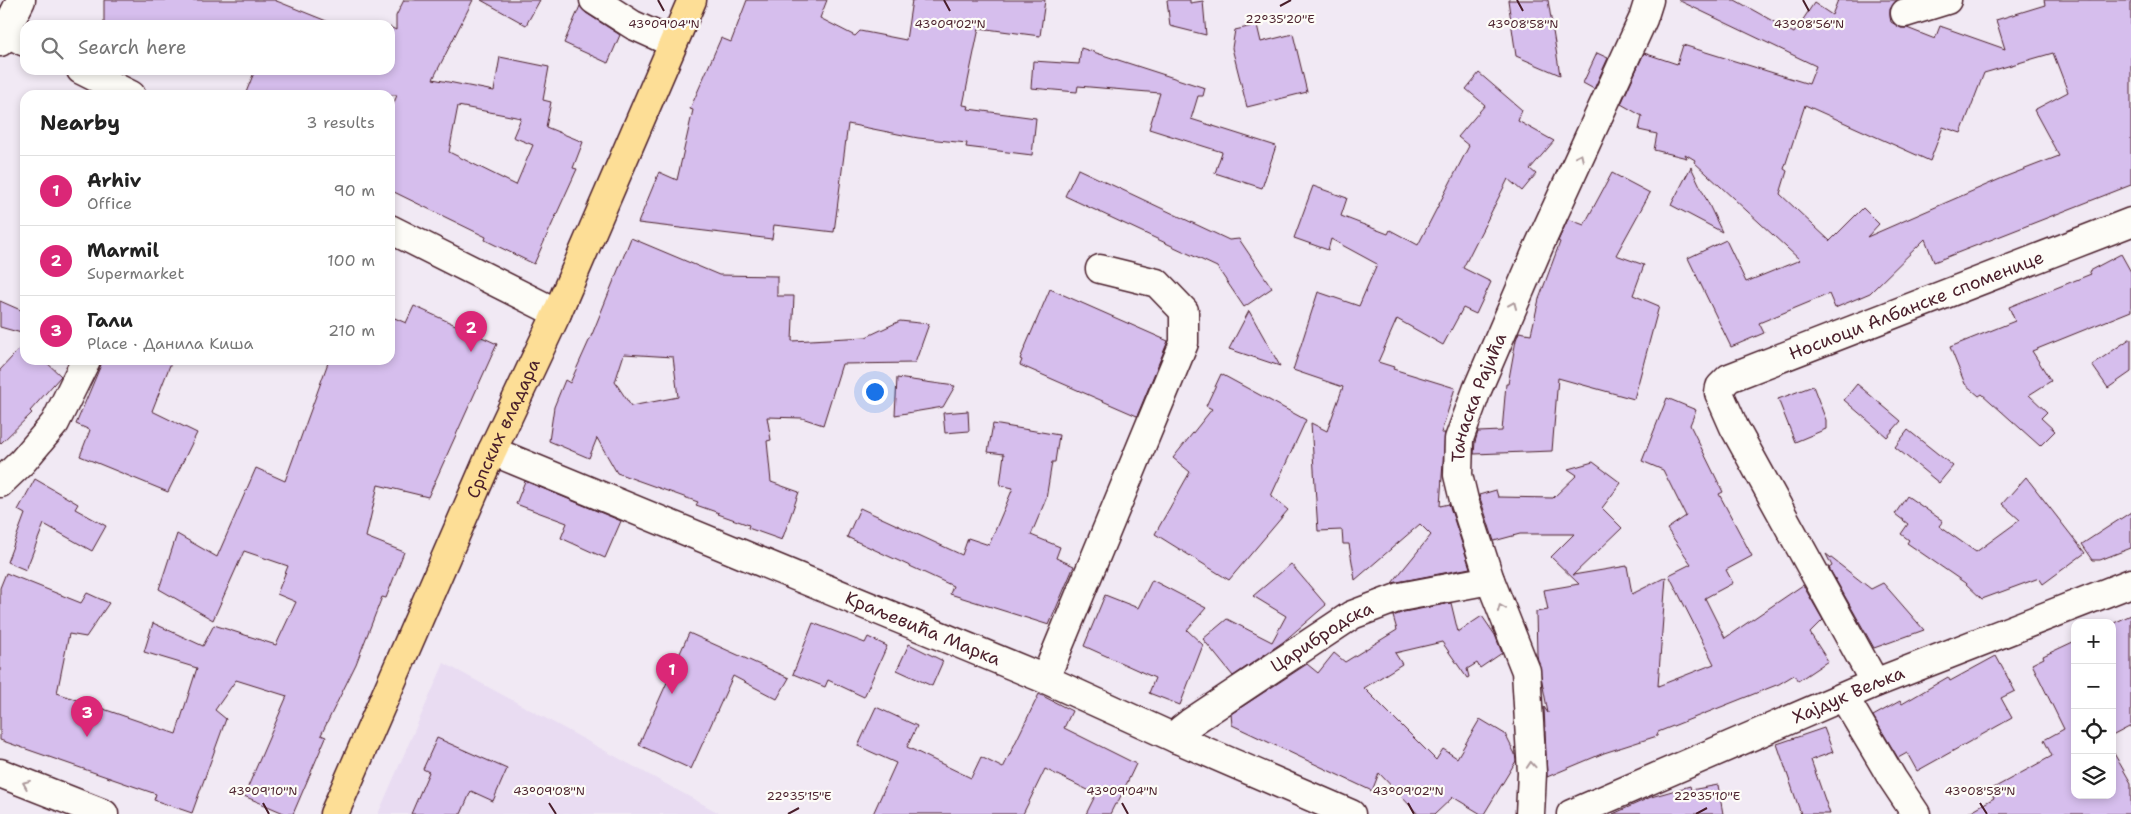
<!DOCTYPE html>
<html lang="en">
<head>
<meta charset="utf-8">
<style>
	body { margin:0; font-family:"Shantell Sans",sans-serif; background:#f2f2f2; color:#222 }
	.controls { position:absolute; right:15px; bottom:15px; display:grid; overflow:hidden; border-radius:10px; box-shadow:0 2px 8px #0003 }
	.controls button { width:45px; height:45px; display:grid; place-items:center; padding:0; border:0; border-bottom:1px solid #e0e0e0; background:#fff; color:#222; font:25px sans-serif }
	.you { position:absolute; left:874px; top:391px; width:18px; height:18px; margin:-12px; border:4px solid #fff; border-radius:50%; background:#1a73e8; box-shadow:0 0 0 8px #1a73e833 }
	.badge { display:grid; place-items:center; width:32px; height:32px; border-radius:50%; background:#db2777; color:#fff; font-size:16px; font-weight:700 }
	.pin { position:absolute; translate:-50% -41px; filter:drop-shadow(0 1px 2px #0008) }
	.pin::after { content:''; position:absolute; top:26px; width:18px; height:15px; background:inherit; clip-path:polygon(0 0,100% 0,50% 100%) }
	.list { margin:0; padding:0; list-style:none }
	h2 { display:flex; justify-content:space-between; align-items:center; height:65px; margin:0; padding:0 20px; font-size:21px }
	h2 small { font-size:16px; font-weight:400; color:#767676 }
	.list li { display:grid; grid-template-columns:32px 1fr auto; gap:15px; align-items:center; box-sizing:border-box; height:70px; padding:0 20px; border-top:1px solid #e0e0e0 }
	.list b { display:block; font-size:19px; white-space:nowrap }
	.list p { margin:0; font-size:16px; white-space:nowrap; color:#767676 }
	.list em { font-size:16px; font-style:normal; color:#767676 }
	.icon { flex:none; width:28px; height:28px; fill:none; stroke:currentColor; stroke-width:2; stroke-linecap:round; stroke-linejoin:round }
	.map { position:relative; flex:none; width:2131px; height:814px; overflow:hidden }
	.search { position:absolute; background:#fff; box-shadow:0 2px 8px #0003; left:20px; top:20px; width:375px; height:55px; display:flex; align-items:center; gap:12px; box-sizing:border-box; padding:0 18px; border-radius:15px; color:#767676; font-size:19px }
	.panel { position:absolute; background:#fff; box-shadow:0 2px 8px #0003; left:20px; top:90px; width:375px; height:275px; border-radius:15px }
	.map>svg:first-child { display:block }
	.built { fill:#e9dcf2 }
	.building { fill:#d6beed; stroke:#4a1f2b; fill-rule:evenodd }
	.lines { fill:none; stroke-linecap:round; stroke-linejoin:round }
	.minor-casing { stroke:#4a1f2b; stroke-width:31 }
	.major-casing { stroke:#4a1f2b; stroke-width:31 }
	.minor { stroke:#fdfcf7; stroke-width:28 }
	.major { stroke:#fdde96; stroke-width:28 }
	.oneway { stroke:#ac999b }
	.ticks { fill:none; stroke:#4a1f2b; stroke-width:2 }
	.labels { text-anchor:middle; stroke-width:4.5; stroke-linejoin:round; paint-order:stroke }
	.street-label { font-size:18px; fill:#4a1f2b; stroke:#fdfcf7 }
	.ticks-label { font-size:12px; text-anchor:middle; fill:#4a1f2b; stroke:#fdfcf7; stroke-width:4.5; stroke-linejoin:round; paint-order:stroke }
</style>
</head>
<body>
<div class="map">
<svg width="2131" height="814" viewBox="0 0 2131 814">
	<rect width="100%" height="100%" fill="#f1e9f4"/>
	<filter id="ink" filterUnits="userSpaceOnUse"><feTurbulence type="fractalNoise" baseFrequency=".02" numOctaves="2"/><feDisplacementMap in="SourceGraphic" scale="10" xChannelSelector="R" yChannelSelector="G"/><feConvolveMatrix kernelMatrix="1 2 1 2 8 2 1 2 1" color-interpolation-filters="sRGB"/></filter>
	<g filter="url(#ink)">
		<!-- built -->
		<path class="built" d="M444,663L721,814H378Z"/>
		<!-- building -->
		<g class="building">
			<path d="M104,0H274L334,24H104Z"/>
			<path d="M404,0H473L433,79L494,91L500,57L549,67L543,100L551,102L546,127L583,142L573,168L577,169L534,264L485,240L486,237L390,190V113L397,95H245L255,70H390V27L396,30V16ZM458,106L521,118L513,137L533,145L516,185L449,152Z"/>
			<path d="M481,0H540L526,25Z"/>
			<path d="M747,0H827L820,18L855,36L860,31L906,40L912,0H1045L1040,36L979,28L963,105L969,106L968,109L1036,118L1032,155L966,147L967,143L918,138L848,124L834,232L774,225L772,239L638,223L659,172L677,180L693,110L690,109L721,38L731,42Z"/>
			<path d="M1167,0H1190V3L1203,1L1206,35L1170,26Z"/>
			<path d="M1508,0H1548L1560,75L1516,56Z"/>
			<path d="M1678,0H1735L1794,33L1814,3L1832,15L1838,0H1897L1890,9V17L1891,22L1901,28H1907L1935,39L1940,26L2005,49L1996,20L2045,5L2044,0H2131V185L1934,262L1925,239L1870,293L1835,308L1829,294L1759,323L1764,333L1731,347L1688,258L1726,240L1746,282L1800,260L1694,162L1695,160L1685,154L1687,158L1654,150L1657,134L1639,130L1642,116L1621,104L1644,53L1677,64L1683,45L1809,84L1816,66ZM2053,53L2068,92L2034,110L2059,156L2007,176L1867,237L1879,224L1863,208L1830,241L1780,194L1787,171L1784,169L1805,105L1930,161L1943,127L1961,133L1984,73Z"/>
			<path d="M580,6L586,13L620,35L608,63L564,43Z"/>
			<path d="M1257,25L1261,42L1293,34L1307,92L1247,107L1232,48L1235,30Z"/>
			<path d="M1081,48L1205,88L1203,96H1198L1191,119L1276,146L1262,188L1215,173L1222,152L1149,129L1160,93L1078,86L1077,92L1031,88L1033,61L1079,64Z"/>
			<path d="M1597,53L1608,58L1594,89L1583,83Z"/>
			<path d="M1479,73L1522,110L1518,121L1554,141L1530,169L1536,174L1522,191L1508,179L1463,268L1491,282L1476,314L1463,308L1443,345L1397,319L1378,362L1394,367L1393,369L1455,388L1441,433H1445L1440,506L1449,504L1470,568L1392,583L1431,535L1420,524L1355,580L1349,544H1343L1342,530L1318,531L1311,423L1327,431L1343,387L1293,370L1318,292L1359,306L1377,264L1331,239L1328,250L1294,238L1313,186L1347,198L1341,216L1388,234L1390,230L1418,245L1469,146L1458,137L1485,105L1466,89Z"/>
			<path d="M1691,167L1722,232L1671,205Z"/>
			<path d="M1078,169L1229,240L1239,239L1272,288L1244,307L1217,267L1065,196Z"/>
			<path d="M1612,173L1650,193L1616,255L1644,265L1633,295L1659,306L1634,399L1558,378L1552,451L1474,454L1475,442L1478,432L1502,431L1506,384H1508L1516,340L1519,332L1531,334L1539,299L1560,242L1558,241L1568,219L1584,225Z"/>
			<path d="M631,238L719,275L777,276V296H794L792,341L866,337L900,321L929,324L915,363L842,364L823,425L802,418L767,417L771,440L767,441L771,482L799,492L782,540L748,528L749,525L718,514L719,513L696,505L698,502L617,473L597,438L589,458L549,441L554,407L565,380L570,383L593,332ZM624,354L673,357L678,397L631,406L615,382Z"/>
			<path d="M2121,254L2131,272V311L2032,351L2051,381L2029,395L2047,412L2041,418L2055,431L2040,446L1982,394L1979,396L1965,384L1950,347L2015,321L2009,307L2091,274L2089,271Z"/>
			<path d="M1050,289L1168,341L1137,416L1020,365L1022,360L1020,359Z"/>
			<path d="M0,301L25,312V334L0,327Z"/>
			<path d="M414,306L497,344L428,497L378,485L366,537L404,552L386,598L382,597L356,664L321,735L326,737L293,814H286L244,796L287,696L236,680L215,710L226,719L192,813L154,800L156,794L0,740V588L6,573L81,603L87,593L109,603L86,637L69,634L57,693L176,734L197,668L144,652L153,623L203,646L214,625L276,645L296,602L277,594L288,566L244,551L213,620L159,589L177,534L217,557L256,468L285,481L329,360H390V316L406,323Z"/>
			<path d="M1249,311L1280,366L1229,349Z"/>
			<path d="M2131,338V372L2108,388L2092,365Z"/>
			<path d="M25,343V360H44L61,376L30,411L32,413L0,444V370Z"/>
			<path d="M103,360H172L152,411L197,433L168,492L80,456L90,430L76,424Z"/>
			<path d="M1221,374L1306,420L1271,496L1288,510L1229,580L1155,534L1190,472L1173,458L1212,409L1206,406Z"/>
			<path d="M897,378L955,386L943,407L895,415Z"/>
			<path d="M1857,384L1901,421L1887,437L1844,400Z"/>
			<path d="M1813,386L1826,420V429L1795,442L1778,399Z"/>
			<path d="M1667,398L1696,410L1690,425L1723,492L1719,494L1752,556L1726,570L1733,583L1705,598L1725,638L1803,585L1823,620L1810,633L1828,661L1798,681L1794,675L1779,684L1658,732L1657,736L1604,753L1547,777L1544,707L1548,713L1537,655L1536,612L1548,610L1544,590L1579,584L1551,557L1574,534H1520L1494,541L1479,495L1496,490L1498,497L1553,498L1577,475L1568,469L1593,462L1621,483L1602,508L1622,528L1573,575L1627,566L1632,594L1666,577L1658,686L1714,664L1669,575L1691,564L1667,529L1686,516L1663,470L1642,461Z"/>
			<path d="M968,411L969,431L945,433L943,413Z"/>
			<path d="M993,424L1059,435L1055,462H1052L1046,499L1031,535L1060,547L1056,558L1074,566L1049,625L950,594L953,586L847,537L860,508L962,555L968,538L989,545L1013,488L1000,485L1004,454L988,452Z"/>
			<path d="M1908,430L1953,466L1939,483L1895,447Z"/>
			<path d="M2026,477L2085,553L2043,584L2039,578L1982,599L1965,583L1907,543L1909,540L1901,534L1908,524L1895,514L1907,496L1943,521L1939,526L1976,552L2020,520L2002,504Z"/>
			<path d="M35,479L78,504L75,509L106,526L92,551L44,524L26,570L7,562L25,514L18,510Z"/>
			<path d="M525,481L621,521L605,558L561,538L567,523L516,504Z"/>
			<path d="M2131,512V548L2100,560H2093L2082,544Z"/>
			<path d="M1826,554L1871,589L1883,583L1924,630L1874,648L1829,568L1832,566Z"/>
			<path d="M1291,564L1326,605L1283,642L1233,676L1203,639L1227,619L1272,642L1286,616L1253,596Z"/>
			<path d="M1152,580L1206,608L1187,630L1203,645L1180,705L1149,693L1155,678L1084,646L1105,595L1138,608Z"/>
			<path d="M1451,603L1458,632L1482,616L1495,635L1502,653L1480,668L1477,663L1467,669L1469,677L1467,678L1442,642L1395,653L1402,664L1364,688L1436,760L1443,749L1457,758L1480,719L1505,734L1515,754L1516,761L1484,814H1481L1453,797L1435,814H1418L1379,773L1372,791L1232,725L1231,714L1307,664L1318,673L1334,653L1345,662L1397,630L1393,616L1404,612Z"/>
			<path d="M2131,615V726L2112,736V624Z"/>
			<path d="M813,623L865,643L868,637L887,646L864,697L828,680L825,687L793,674Z"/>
			<path d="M689,633L789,678L777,699L733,676L691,769L639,745Z"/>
			<path d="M2075,641V795H2112V750L2131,783V814H1966L1994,798L1990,790L2052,756L2044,740L2064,729L2032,664L2044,658L2043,656Z"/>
			<path d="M909,644L943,661L932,686L897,670Z"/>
			<path d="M1996,656L2015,691L2001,698L2012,718L1917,771L1907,753L1898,758L1873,716L1900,701L1902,704L1948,677L1950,681Z"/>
			<path d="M1039,694L1072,711L1064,728L1136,764L1117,804H1115L1110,814H1086L1096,794L1045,769L1023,814H873L896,763L858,746L876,707L917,726L907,747L971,778L981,757L1003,768Z"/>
			<path d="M1824,728L1833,752L1811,760L1830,814H1801L1777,744Z"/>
			<path d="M437,738L507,769L493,801L471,791L461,814H411L429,772L423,769Z"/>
			<path d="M1718,785L1723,814H1613L1651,797L1690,786L1691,790Z"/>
		</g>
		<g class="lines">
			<defs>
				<g id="minor">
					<path d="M594,0L633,25L673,43"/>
					<path d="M1905,13L1947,0"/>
					<path d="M0,29L25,42"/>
					<path d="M0,42L21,0"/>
					<path d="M81,70L131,95"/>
					<path d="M390,229L557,313"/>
					<path id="s1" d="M492,451L1045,679L1177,739L1351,814"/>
					<path d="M0,483L22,462L55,423L86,360"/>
					<path d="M1045,679L1184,343V311L1157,283L1100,269"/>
					<path id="s2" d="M1875,683L1734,427L1719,393L1720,387L1729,378L2131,222"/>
					<path d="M1844,697L1892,778L1916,814"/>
					<path id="s3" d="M1177,739L1181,730L1190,723L1352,615L1400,597L1490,580"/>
					<path d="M0,773L104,814"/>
					<path id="s4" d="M1530,814L1532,773L1526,671L1490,580L1464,500L1458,475L1459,439L1477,390L1539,246L1643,19L1649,0"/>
					<path id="s5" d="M1571,814L1875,683L2131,583"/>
				</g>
				<g id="major">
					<path id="s6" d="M334,814L492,451L557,313L692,0"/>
				</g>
			</defs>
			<!-- minor casing -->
			<use href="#minor" class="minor-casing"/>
			<!-- major casing -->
			<use href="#major" class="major-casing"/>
			<!-- minor -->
			<use href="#minor" class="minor"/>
			<!-- major -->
			<use href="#major" class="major"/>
		</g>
		<!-- one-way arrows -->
		<defs><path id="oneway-chevron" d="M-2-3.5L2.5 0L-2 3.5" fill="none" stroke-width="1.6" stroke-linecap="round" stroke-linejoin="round" transform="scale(1.25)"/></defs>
		<g class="oneway">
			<use href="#oneway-chevron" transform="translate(1580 157) rotate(-65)"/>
			<use href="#oneway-chevron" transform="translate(1513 305) rotate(-67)"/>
			<use href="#oneway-chevron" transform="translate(1501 608) rotate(-112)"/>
			<use href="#oneway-chevron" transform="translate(1531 765) rotate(-94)"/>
			<use href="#oneway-chevron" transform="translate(26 784) rotate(-158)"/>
		</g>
	</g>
	<!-- ticks -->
	<path class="ticks" d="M658,0L664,11M944,0L950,11M1517,0L1523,11M1803,0L1809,11M1280,6L1291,0M263,803L269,814M549,803L556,814M1122,803L1128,814M1408,803L1414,814M1980,803L1987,814M788,814L799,808M1696,814L1707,808"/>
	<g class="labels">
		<!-- street labels -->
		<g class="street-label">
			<text dy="6" stroke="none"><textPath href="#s2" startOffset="549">Носиоци Албанске споменице</textPath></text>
			<text dy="6" stroke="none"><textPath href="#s4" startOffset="432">Танаска Рајића</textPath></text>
			<text dy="6" stroke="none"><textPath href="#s6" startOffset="421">Српских владара</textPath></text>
			<text dy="6" stroke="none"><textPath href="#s1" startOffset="466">Краљевића Марка</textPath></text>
			<text dy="6" stroke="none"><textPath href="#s3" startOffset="179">Царибродска</textPath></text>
			<text dy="6" stroke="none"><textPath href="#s5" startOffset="302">Хајдук Вељка</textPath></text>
		</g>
	</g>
	<g class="ticks-label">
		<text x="1280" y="23">22°35'20"E</text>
		<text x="664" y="28">43°09'04"N</text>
		<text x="950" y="28">43°09'02"N</text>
		<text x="1523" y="28">43°08'58"N</text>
		<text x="1809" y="28">43°08'56"N</text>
		<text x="263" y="795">43°09'10"N</text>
		<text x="549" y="795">43°09'08"N</text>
		<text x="1122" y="795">43°09'04"N</text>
		<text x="1408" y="795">43°09'02"N</text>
		<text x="1980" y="795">43°08'58"N</text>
		<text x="799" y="800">22°35'15"E</text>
		<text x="1707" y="800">22°35'10"E</text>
	</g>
</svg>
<div class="controls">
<button>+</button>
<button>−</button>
<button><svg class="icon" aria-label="locate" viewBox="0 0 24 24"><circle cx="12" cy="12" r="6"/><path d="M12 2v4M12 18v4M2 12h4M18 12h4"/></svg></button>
<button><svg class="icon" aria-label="layers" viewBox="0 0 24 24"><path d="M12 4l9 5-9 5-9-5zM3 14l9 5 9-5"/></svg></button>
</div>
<div class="you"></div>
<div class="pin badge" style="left:672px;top:694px">1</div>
<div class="pin badge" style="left:471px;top:352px">2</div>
<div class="pin badge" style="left:87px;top:737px">3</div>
<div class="search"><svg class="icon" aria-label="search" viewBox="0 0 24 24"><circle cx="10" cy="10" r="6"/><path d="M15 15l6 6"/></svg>Search here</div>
<section class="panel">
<h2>Nearby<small>3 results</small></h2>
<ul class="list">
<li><span class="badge">1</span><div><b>Arhiv</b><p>Office</p></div><em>90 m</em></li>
<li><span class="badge">2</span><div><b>Marmil</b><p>Supermarket</p></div><em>100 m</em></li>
<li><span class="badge">3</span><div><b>Гали</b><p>Place · Данила Киша</p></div><em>210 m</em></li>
</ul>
</section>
</div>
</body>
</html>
